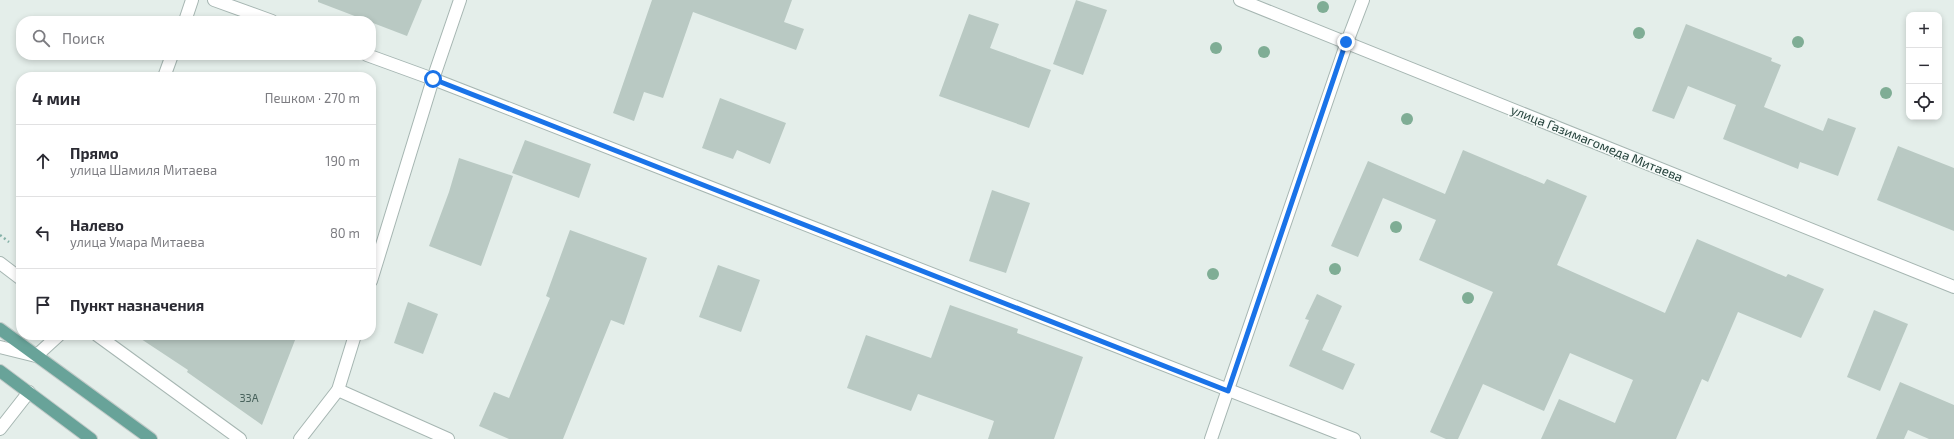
<!DOCTYPE html>
<html lang="ru">
<head>
<meta charset="utf-8">
<style>
	body { margin:0; font-family:"Exo 2",sans-serif; background:#f2f2f3; color:#2b2b33 }
	.controls { position:absolute; right:12px; top:12px; display:grid; overflow:hidden; border-radius:8px; box-shadow:0 2px 6px #0003 }
	.controls button { width:36px; height:36px; display:grid; place-items:center; padding:0; border:0; border-bottom:1px solid #e1e1e2; background:#fff; color:#2b2b33; font:20px sans-serif }
	.stop { position:absolute; width:12px; height:12px; margin:-9px; border:3px solid #1a73e8; border-radius:50%; background:#fff }
	.stop.end { background:#1a73e8; border-color:#fff; box-shadow:0 1px 4px #0008 }
	.list { margin:0; padding:0; list-style:none }
	h2 { display:flex; justify-content:space-between; align-items:center; height:52px; margin:0; padding:0 16px; font-size:17px }
	h2 small { font-size:13px; font-weight:400; color:#7c7c81 }
	.list li { display:grid; grid-template-columns:26px 1fr auto; gap:12px; align-items:center; box-sizing:border-box; height:72px; padding:0 16px; border-top:1px solid #e1e1e2 }
	.list b { display:block; font-size:15px; white-space:nowrap }
	.list p { margin:0; font-size:13px; white-space:nowrap; color:#7c7c81 }
	.list em { font-size:13px; font-style:normal; color:#7c7c81 }
	.icon { flex:none; width:22px; height:22px; fill:none; stroke:currentColor; stroke-width:2; stroke-linecap:round; stroke-linejoin:round }
	.map { position:relative; flex:none; width:1954px; height:439px; overflow:hidden }
	.search { position:absolute; background:#fff; box-shadow:0 2px 6px #0003; left:16px; top:16px; width:360px; height:44px; display:flex; align-items:center; gap:10px; box-sizing:border-box; padding:0 14px; border-radius:16px; color:#7c7c81; font-size:15px }
	.panel { position:absolute; background:#fff; box-shadow:0 2px 6px #0003; left:16px; top:72px; width:360px; height:268px; border-radius:16px }
	.map>svg:first-child { display:block }
	.building { fill:#b9c9c3 }
	.lines { fill:none; stroke-linecap:round; stroke-linejoin:round }
	.lane-casing { stroke:#a6b6b2; stroke-width:14 }
	.street-casing { stroke:#a6b6b2; stroke-width:14 }
	.primary-casing { stroke:#c1cac8; stroke-width:14 }
	.path { stroke:#84b1a7; stroke-width:2.5; stroke-dasharray:2 3; stroke-linecap:butt }
	.lane { stroke:#fff; stroke-width:12 }
	.street { stroke:#fff; stroke-width:12 }
	.primary { stroke:#68a399; stroke-width:12 }
	.tree { fill:#7fad95 }
	.route { stroke:#1a73e8; stroke-width:5 }
	.labels { text-anchor:middle; stroke-width:3; stroke-linejoin:round; paint-order:stroke }
	.number-label { font-size:11px; fill:#48625c }
	.street-label { font-size:13px; fill:#23403a; stroke:#f5faf8 }
</style>
</head>
<body>
<div class="map">
<svg width="1954" height="439" viewBox="0 0 1954 439">
	<rect width="100%" height="100%" fill="#e4eeea"/>
	<!-- building -->
	<g class="building">
		<path d="M318,0H422L407,36L318,2Z"/>
		<path d="M652,0H792L784,22L804,29L796,50L693,12L663,98L644,92L634,121L613,113Z"/>
		<path d="M1076,0L1107,10L1083,75L1053,64Z"/>
		<path d="M969,14L999,24L990,48L1051,70L1029,128L939,96Z"/>
		<path d="M1686,24L1772,58L1771,61L1781,65L1764,107L1823,131L1828,118L1856,128L1838,176L1800,162L1798,169L1723,139L1736,105L1688,86L1674,119L1652,111Z"/>
		<path d="M720,98L786,123L770,164L737,150L733,159L702,148Z"/>
		<path d="M525,140L591,164L579,198L512,173Z"/>
		<path d="M1898,146L1954,168V231L1877,200Z"/>
		<path d="M1463,150L1544,184L1547,179L1587,196L1557,265L1665,313L1697,239L1786,277L1788,274L1824,289L1801,338L1738,312L1708,382L1702,379L1676,439H1541L1559,399L1615,423L1633,380L1570,353L1544,411L1483,384L1458,439H1446L1430,432L1493,292L1419,260L1436,220L1383,198L1358,257L1331,246L1368,161L1445,194Z"/>
		<path d="M459,158L513,176L481,266L429,246L449,192Z"/>
		<path d="M992,190L1030,203L1006,273L969,261Z"/>
		<path d="M570,230L647,258L624,325L611,320L563,439H509L479,426L494,392L509,398L550,298L546,296Z"/>
		<path d="M718,265L760,280L741,332L699,317Z"/>
		<path d="M1317,294L1342,306L1322,350L1355,364L1343,390L1289,366L1309,320L1305,319Z"/>
		<path d="M408,302L438,314L423,354L394,343Z"/>
		<path d="M950,305L1018,329L1017,333L1083,357L1054,439H988L994,421L918,394L911,411L847,388L866,335L931,358Z"/>
		<path d="M1874,310L1908,324L1880,391L1847,377Z"/>
		<path d="M135,335H297L262,425L187,372L188,370Z"/>
		<path d="M1900,382L1954,405V439H1929L1908,430L1904,439H1876Z"/>
	</g>
	<g class="lines">
		<defs>
			<g id="lane">
				<path d="M0,263L21,279"/>
				<path d="M0,429L29,392"/>
			</g>
			<g id="street">
				<path d="M214,0L272,21"/>
				<path d="M1240,0L1954,287"/>
				<path d="M185,21L192,0"/>
				<path d="M367,55L433,79L1354,439"/>
				<path d="M164,77L172,55"/>
				<path d="M371,281L433,79L460,0"/>
				<path d="M97,335L240,439"/>
				<path d="M0,347L36,356L59,335"/>
				<path d="M338,390L448,439"/>
				<path d="M300,439L338,390L355,335"/>
				<path d="M1211,439L1347,42L1363,0"/>
			</g>
			<g id="primary">
				<path d="M0,329L151,439"/>
				<path d="M0,371L91,439"/>
			</g>
		</defs>
		<!-- lane casing -->
		<use href="#lane" class="lane-casing"/>
		<!-- street casing -->
		<use href="#street" class="street-casing"/>
		<!-- primary casing -->
		<use href="#primary" class="primary-casing"/>
		<!-- path -->
		<path class="path" d="M0,235L9,242"/>
		<!-- lane -->
		<use href="#lane" class="lane"/>
		<!-- street -->
		<use href="#street" class="street"/>
		<!-- primary -->
		<use href="#primary" class="primary"/>
	</g>
	<!-- trees -->
	<g class="tree">
		<circle cx="1323" cy="7" r="6"/>
		<circle cx="1639" cy="33" r="6"/>
		<circle cx="1798" cy="42" r="6"/>
		<circle cx="1216" cy="48" r="6"/>
		<circle cx="1264" cy="52" r="6"/>
		<circle cx="1886" cy="93" r="6"/>
		<circle cx="1407" cy="119" r="6"/>
		<circle cx="1396" cy="227" r="6"/>
		<circle cx="1335" cy="269" r="6"/>
		<circle cx="1213" cy="274" r="6"/>
		<circle cx="1468" cy="298" r="6"/>
	</g>
	<g class="lines">
		<!-- route -->
		<path class="route" d="M433,79L1228,391L1346,42"/>
	</g>
	<g class="labels">
		<!-- number labels -->
		<g class="number-label">
			<text x="249" y="402">33А</text>
		</g>
		<!-- street labels -->
		<g class="street-label">
			<text transform="translate(1597 143) rotate(22)" y="5">улица Газимагомеда Митаева</text>
		</g>
	</g>
</svg>
<div class="controls">
<button>+</button>
<button>−</button>
<button><svg class="icon" aria-label="locate" viewBox="0 0 24 24"><circle cx="12" cy="12" r="6"/><path d="M12 2v4M12 18v4M2 12h4M18 12h4"/></svg></button>
</div>
<div class="stop" style="left:433px;top:79px"></div>
<div class="stop end" style="left:1346px;top:42px"></div>
<div class="search"><svg class="icon" aria-label="search" viewBox="0 0 24 24"><circle cx="10" cy="10" r="6"/><path d="M15 15l6 6"/></svg>Поиск</div>
<section class="panel">
<h2>4 мин<small>Пешком · 270 m</small></h2>
<ul class="list">
<li><svg class="icon" aria-label="ahead" viewBox="0 0 24 24"><path d="M12 20V5M6 11l6-6 6 6"/></svg><div><b>Прямо</b><p>улица Шамиля Митаева</p></div><em>190 m</em></li>
<li><svg class="icon" aria-label="left" viewBox="0 0 24 24"><path d="M17 20v-9H6M10 6l-5 5 5 5"/></svg><div><b>Налево</b><p>улица Умара Митаева</p></div><em>80 m</em></li>
<li><svg class="icon" aria-label="arrive" viewBox="0 0 24 24"><path d="M6 21V4h12l-3 4 3 4H6"/></svg><div><b>Пункт назначения</b></div></li>
</ul>
</section>
</div>
</body>
</html>
